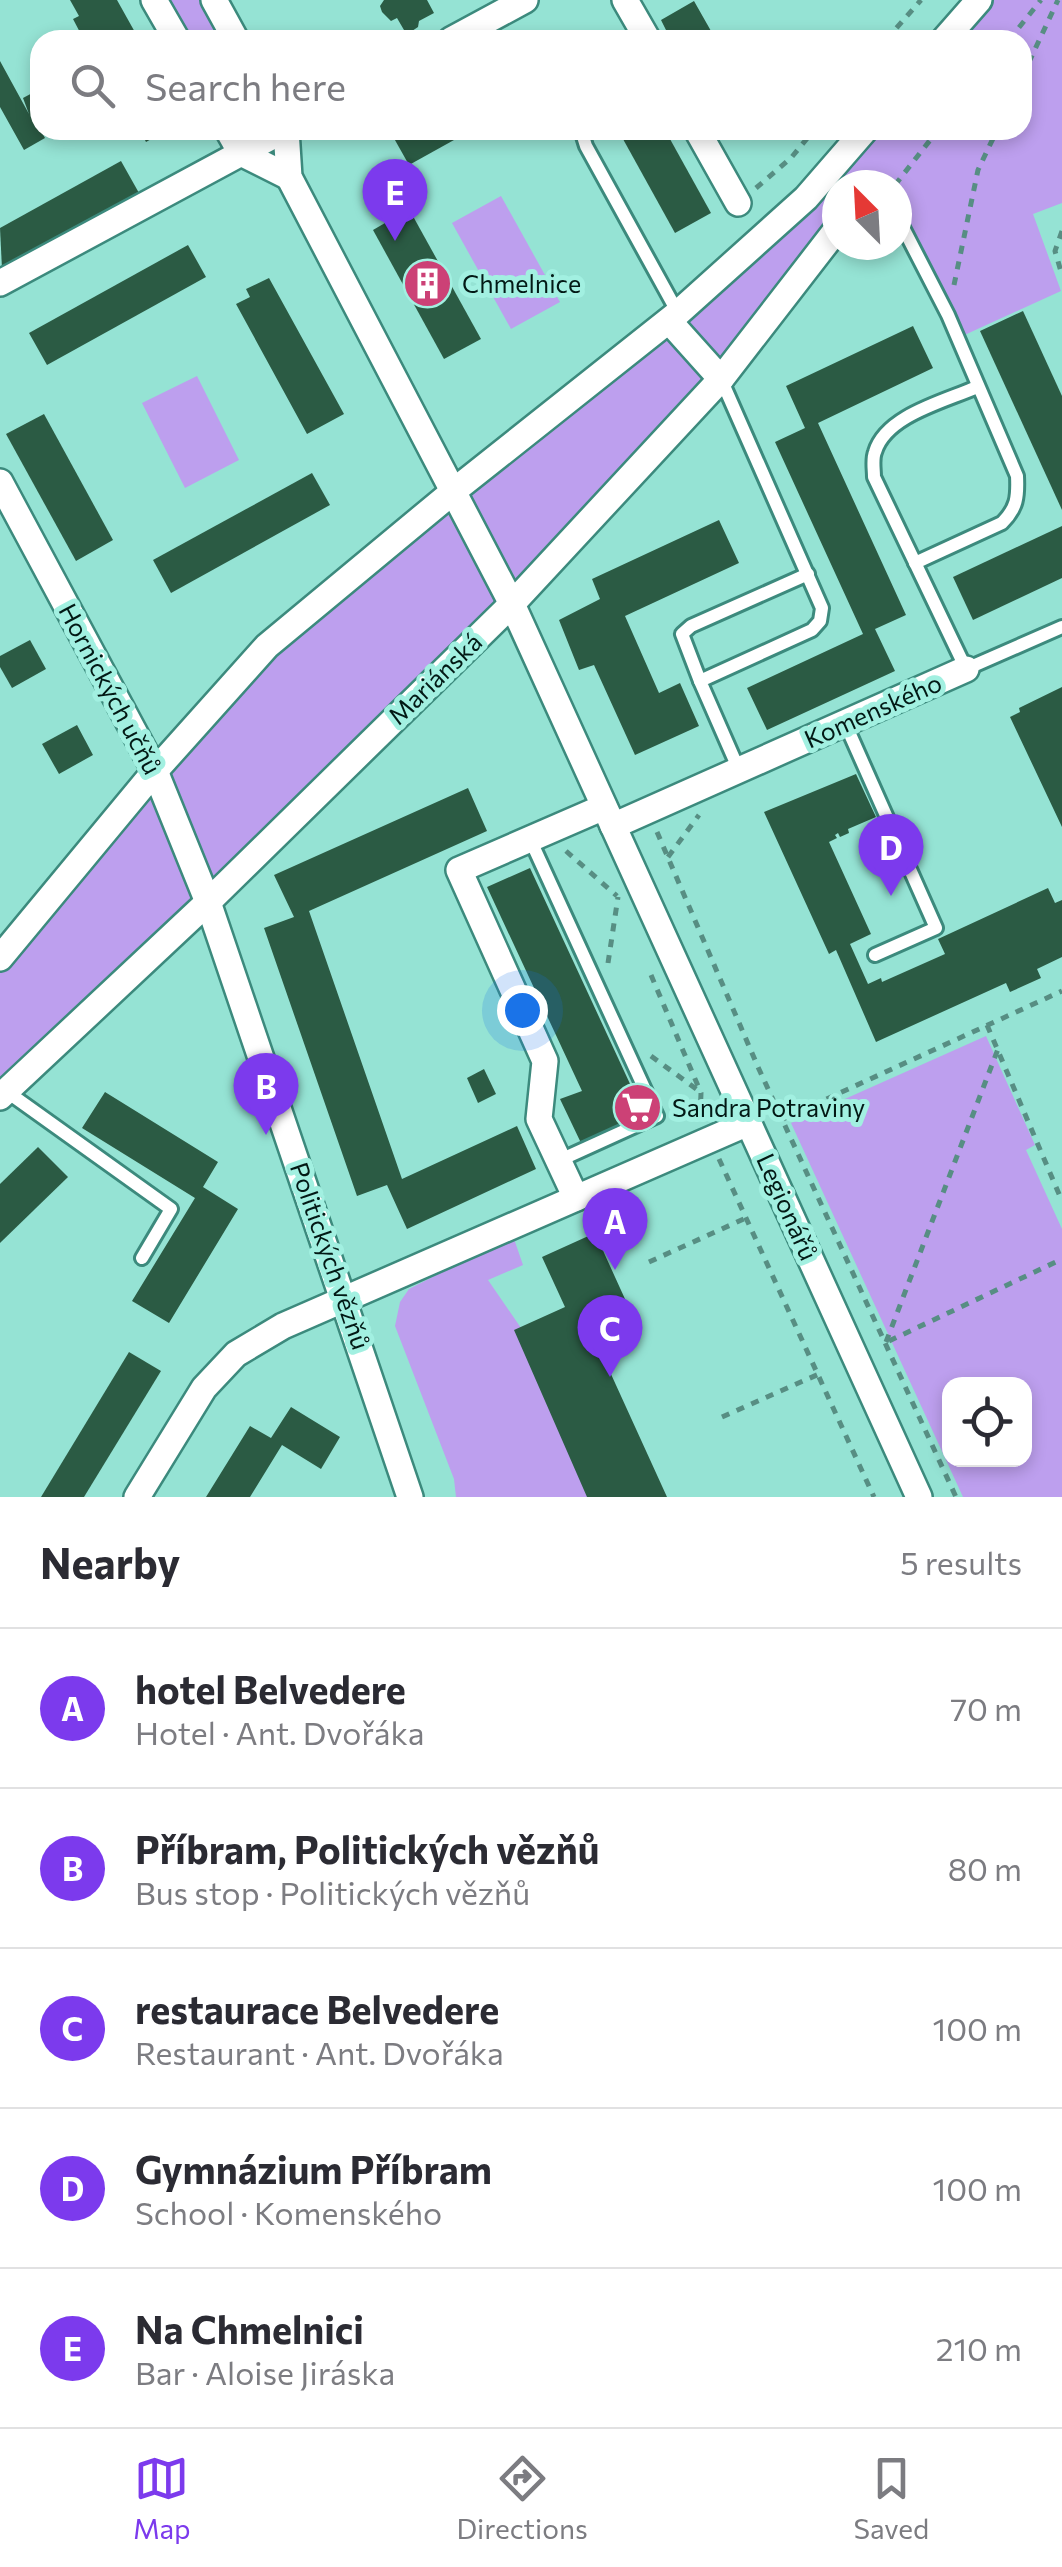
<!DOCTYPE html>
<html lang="en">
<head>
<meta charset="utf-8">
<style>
	body { margin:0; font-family:Commissioner,sans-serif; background:#f7f7f7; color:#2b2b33 }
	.controls { position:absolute; right:30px; bottom:30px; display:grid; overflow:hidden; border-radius:20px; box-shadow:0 5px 15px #0003 }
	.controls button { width:90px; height:90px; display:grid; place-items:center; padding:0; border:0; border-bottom:2px solid #e1e1e2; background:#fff; color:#2b2b33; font:50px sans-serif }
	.compass { position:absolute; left:822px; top:170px; width:90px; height:90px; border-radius:50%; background:#fff; box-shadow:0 5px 15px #0003; rotate:336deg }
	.you { position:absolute; left:522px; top:1010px; width:35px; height:35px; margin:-25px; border:8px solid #fff; border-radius:50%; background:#1a73e8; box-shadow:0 0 0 15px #1a73e833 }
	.badge { display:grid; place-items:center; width:65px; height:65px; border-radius:50%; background:#7c3aed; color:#fff; font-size:32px; font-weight:700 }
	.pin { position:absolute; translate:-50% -82px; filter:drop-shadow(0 2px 5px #0008) }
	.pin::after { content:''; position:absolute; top:52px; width:35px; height:30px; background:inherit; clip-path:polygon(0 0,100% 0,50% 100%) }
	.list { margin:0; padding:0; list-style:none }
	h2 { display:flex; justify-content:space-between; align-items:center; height:130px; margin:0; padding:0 40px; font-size:42px }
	h2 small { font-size:32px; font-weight:400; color:#7c7c81 }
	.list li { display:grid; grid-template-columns:65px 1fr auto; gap:30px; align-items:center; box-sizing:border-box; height:160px; padding:0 40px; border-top:2px solid #e1e1e2 }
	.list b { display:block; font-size:38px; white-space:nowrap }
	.list p { margin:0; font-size:32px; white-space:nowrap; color:#7c7c81 }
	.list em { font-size:32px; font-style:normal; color:#7c7c81 }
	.icon { flex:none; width:55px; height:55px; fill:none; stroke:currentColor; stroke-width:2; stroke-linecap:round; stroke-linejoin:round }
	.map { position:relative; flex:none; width:1062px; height:1497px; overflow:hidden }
	.search { position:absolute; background:#fff; box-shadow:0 5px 15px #0003; left:30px; right:30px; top:30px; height:110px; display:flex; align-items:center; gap:25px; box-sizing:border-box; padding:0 35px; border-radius:30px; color:#7c7c81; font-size:38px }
	.sheet { height:930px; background:#fff }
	nav { display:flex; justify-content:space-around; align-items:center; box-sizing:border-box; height:140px; border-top:2px solid #e1e1e2; background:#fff; font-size:28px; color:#7c7c81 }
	nav a { display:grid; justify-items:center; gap:5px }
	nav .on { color:#7c3aed }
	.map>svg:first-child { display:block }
	.green { fill:#bd9fee; fill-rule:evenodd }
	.building { fill:#2b5b44 }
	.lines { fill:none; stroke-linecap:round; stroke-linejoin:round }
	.lane-casing { stroke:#3c8a7d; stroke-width:18 }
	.street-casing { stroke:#3c8a7d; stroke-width:30 }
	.path { stroke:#578e83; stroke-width:5; stroke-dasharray:8 8; stroke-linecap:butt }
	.lane { stroke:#fff; stroke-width:12 }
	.street { stroke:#fff; stroke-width:25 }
	.labels { text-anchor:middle; stroke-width:10; stroke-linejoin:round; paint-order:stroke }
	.poi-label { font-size:25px; fill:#021915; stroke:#a2f0e1; text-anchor:start }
	.street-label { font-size:25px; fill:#021915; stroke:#a2f0e1 }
</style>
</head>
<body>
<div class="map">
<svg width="1062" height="1497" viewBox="0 0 1062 1497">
	<rect width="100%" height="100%" fill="#95e3d4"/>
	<!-- green -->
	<g class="green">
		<path d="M165,0H201L224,40H187Z"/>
		<path d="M979,0H1062V203L1033,214L1061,291L958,338L897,216V185H837V229L721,379L0,1097V958L267,646L678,313L865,130H1022V40H944Z"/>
		<path d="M501,196L560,302L511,329L452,223Z"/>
		<path d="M197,376L239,460L185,488L142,403Z"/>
		<path d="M986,1036L1035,1145L1026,1150L1062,1229V1497H963L791,1123ZM950,1384H1024V1460H950Z"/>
		<path d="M513,1236L523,1265L488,1280L521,1328L597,1497H456L454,1479L395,1326L400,1302L409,1289Z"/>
	</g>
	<!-- building -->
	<g class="building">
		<path d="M70,0H117L136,34L132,35L135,40H84L73,19L79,16Z"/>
		<path d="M384,0H427L434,13L419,21L418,27L412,31L404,30L397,18L391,21L382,12L380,6Z"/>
		<path d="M694,1L711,31L695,40H678L672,30L667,32L661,20Z"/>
		<path d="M0,61L29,114L23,98L36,91L40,97V113L33,117L45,138L24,150L0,107Z"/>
		<path d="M140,130H167L146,142Z"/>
		<path d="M396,130H472L409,165L391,133Z"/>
		<path d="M618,130H665L711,213L675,233Z"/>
		<path d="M121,161L139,193L2,269L0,228Z"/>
		<path d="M409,209L481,339L444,359L373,230Z"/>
		<path d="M188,245L206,277L47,365L29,333Z"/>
		<path d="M269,278L344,414L307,434L236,304L250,297L246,289Z"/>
		<path d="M1023,311L1062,396V510L980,331Z"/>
		<path d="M913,326L933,368L818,423L906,615L875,629L895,671L767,730L747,688L863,634L775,442L805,428L786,386Z"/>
		<path d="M44,414L113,540L76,561L6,434Z"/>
		<path d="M312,473L330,505L171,593L153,560Z"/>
		<path d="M719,520L739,563L625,616L659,693L680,683L699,726L635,755L594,665L579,670L559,620L600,599L592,579Z"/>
		<path d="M1062,526V578L973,620L953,577Z"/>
		<path d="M30,640L46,669L12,688L0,667V656Z"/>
		<path d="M1062,687V827L1010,717L1020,712L1019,708Z"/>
		<path d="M77,725L93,755L59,774L42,744Z"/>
		<path d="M856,774L876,817L848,829L849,833L840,837L838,833L835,835L837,838L829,842L871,934L850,944L868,984L881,978L882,982L945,954L938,939L1048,888L1055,903L1062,900V957L1037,969L1041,978L1010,992L1006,983L876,1042L836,950L829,954L764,812Z"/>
		<path d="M468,788L487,831L309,911L402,1179L517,1126L536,1169L407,1229L387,1185L357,1196L264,928L294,917L274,875Z"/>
		<path d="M530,868L644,1114L581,1143L560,1099L582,1091L487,887Z"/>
		<path d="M484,1069L496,1094L478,1103L467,1078Z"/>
		<path d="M105,1092L218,1162L203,1187L238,1209L169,1323L132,1301L195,1198L82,1128Z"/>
		<path d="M38,1147L68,1177L0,1243V1184Z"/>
		<path d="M595,1233L635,1321L595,1339L667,1497H587L514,1330L565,1307L542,1257Z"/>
		<path d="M129,1352L161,1371L84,1497H41Z"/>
		<path d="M291,1407L340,1437L321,1469L282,1445L250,1497H206L250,1426L271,1438Z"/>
	</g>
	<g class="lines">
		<defs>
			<g id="lane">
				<path d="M581,130L586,146L678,313"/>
				<path d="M897,216L948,315L1017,476C1018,497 1017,508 1002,523L915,563"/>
				<path d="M721,379L822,608L820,621L812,630L700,681L739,770"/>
				<path d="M977,387C946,401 886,415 875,452C872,459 874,469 874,477L966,669L1062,627"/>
				<path d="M700,681L682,634L691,626L808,574"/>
				<path d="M845,723L936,928L875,955"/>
				<path d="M530,839L657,1116L558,1161"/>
				<path d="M6,1091L171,1209L142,1258"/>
			</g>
			<g id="street">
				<path d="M154,0L177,40"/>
				<path d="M214,0L236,40"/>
				<path d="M625,0L648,40"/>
				<path d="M451,40L525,0"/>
				<path d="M944,40L979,0"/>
				<path d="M228,130L241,153L289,177"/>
				<path d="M286,130L289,177L512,604L919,1497"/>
				<path d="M697,130L738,203"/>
				<path d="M0,283L284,130"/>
				<path d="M669,321L721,379"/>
				<path d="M0,482L155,771L208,902L410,1497"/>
				<path d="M613,826L966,669"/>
				<path d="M0,958L155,771L267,646L455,490L678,313L806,198L865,130"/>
				<path d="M0,1097L208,902L512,604L721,379L837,229"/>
				<path d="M576,1198L539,1119L545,1061L459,870L604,807"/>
				<path d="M137,1497L204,1388L236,1354L283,1326L748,1123"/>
			</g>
		</defs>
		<!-- lane casing -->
		<use href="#lane" class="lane-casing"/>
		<!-- street casing -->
		<use href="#street" class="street-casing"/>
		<!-- path -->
		<g class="path">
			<path d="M886,40L921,0"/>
			<path d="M1009,40L1041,0"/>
			<path d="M1022,77L1058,0"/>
			<path d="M895,185L938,130"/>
			<path d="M756,188L791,158L814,130"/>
			<path d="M1062,231L1055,251L1062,275"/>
			<path d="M954,285L978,170L997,130"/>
			<path d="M657,832L758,1067L956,1497"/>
			<path d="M566,851L617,896"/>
			<path d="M668,857L699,815"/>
			<path d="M608,963L618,897"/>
			<path d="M651,975L701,1093L700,1117"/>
			<path d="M987,1025L1062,1201"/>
			<path d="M651,1056L699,1091"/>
			<path d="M783,1119L1062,991"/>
			<path d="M719,1159L874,1497"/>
			<path d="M649,1262L746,1218"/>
			<path d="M889,1341L1062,1259"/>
			<path d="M886,1342L998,1049"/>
			<path d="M722,1417L819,1374"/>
		</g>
		<!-- lane -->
		<use href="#lane" class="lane"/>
		<!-- street -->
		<use href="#street" class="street"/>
	</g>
	<!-- icons -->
	<defs>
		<symbol id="building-disc" viewBox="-11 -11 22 22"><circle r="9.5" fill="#cc4176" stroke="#a2f0e1"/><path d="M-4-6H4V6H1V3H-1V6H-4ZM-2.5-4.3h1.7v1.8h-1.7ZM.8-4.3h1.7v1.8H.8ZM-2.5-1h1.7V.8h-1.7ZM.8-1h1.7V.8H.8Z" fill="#fff"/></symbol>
		<symbol id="supermarket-disc" viewBox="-11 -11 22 22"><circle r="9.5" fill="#cc4176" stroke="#a2f0e1"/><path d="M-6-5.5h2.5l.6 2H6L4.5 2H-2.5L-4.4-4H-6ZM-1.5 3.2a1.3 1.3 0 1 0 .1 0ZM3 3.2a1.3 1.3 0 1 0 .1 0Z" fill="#fff"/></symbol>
	</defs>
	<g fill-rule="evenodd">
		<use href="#building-disc" x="400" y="256" width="55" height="55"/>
		<use href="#supermarket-disc" x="610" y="1080" width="55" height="55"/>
	</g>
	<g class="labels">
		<!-- poi labels -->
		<g class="poi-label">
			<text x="462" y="293">Chmelnice</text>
			<text x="672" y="1117">Sandra Potraviny</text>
		</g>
		<!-- street labels -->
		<g class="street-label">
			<text transform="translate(435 679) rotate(-44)" y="9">Mariánská</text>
			<text transform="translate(110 689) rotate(62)" y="9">Hornických učňů</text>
			<text transform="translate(873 711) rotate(-24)" y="9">Komenského</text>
			<text transform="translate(787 1207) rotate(66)" y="9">Legionářů</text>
			<text transform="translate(330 1256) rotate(71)" y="9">Politických vězňů</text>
		</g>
	</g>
</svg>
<div class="controls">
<button><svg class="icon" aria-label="locate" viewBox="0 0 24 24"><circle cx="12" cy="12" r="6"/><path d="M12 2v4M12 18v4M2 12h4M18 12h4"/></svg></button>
</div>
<svg class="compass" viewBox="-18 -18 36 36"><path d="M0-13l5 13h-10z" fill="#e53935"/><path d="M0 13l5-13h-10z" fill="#7c7c81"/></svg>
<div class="you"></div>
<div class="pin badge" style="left:615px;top:1270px">A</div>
<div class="pin badge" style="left:266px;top:1135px">B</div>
<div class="pin badge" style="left:610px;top:1377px">C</div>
<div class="pin badge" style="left:891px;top:896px">D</div>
<div class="pin badge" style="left:395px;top:241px">E</div>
<div class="search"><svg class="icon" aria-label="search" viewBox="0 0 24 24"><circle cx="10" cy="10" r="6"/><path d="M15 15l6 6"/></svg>Search here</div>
</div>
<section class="sheet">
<h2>Nearby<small>5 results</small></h2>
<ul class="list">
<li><span class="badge">A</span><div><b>hotel Belvedere</b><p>Hotel · Ant. Dvořáka</p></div><em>70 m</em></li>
<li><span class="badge">B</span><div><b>Příbram, Politických vězňů</b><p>Bus stop · Politických vězňů</p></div><em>80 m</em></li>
<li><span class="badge">C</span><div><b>restaurace Belvedere</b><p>Restaurant · Ant. Dvořáka</p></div><em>100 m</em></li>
<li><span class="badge">D</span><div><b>Gymnázium Příbram</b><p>School · Komenského</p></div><em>100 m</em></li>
<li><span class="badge">E</span><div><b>Na Chmelnici</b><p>Bar · Aloise Jiráska</p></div><em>210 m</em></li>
</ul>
</section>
<nav>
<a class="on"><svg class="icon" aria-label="map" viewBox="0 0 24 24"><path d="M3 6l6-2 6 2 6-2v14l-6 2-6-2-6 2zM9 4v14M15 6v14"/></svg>Map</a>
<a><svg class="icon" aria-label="directions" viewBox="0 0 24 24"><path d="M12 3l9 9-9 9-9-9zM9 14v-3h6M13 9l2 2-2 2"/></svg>Directions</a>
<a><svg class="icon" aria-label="saved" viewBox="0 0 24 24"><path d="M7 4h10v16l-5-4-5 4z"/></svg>Saved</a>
</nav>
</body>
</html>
